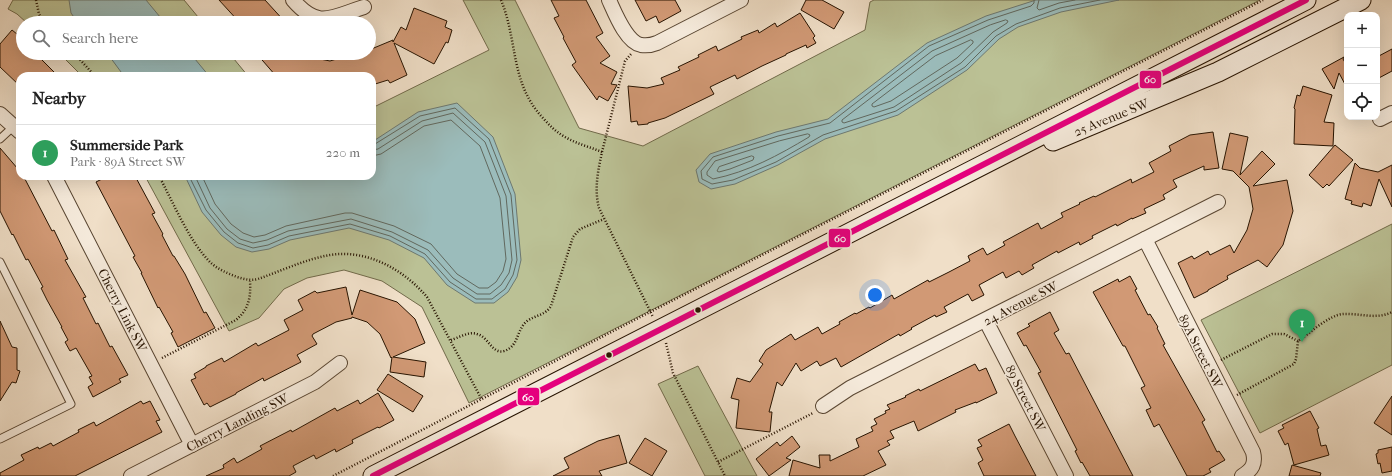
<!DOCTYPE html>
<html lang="en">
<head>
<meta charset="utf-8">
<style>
	body { margin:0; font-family:"IM FELL French Canon",serif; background:#f6f6f6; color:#222 }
	.controls { position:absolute; right:12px; top:12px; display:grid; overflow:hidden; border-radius:8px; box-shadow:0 4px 16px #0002 }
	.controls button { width:36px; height:36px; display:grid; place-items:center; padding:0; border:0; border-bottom:1px solid #e0e0e0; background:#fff; color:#222; font:20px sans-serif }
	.you { position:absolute; left:875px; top:295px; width:14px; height:14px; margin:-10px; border:3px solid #fff; border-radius:50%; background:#1a73e8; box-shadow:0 0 0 6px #1a73e833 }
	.badge { display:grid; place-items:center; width:26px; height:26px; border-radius:50%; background:#8f2418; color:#fff; font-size:13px; font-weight:700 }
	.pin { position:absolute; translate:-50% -33px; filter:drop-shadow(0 1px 2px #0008) }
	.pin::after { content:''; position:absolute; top:21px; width:14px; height:12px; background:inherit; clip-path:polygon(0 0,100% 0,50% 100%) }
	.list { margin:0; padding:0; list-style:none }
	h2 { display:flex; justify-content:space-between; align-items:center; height:52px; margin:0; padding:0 16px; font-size:17px }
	h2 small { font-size:13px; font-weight:400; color:#767676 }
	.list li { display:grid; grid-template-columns:26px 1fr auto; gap:12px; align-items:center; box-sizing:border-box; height:56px; padding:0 16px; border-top:1px solid #e0e0e0 }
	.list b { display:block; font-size:15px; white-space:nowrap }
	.list p { margin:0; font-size:13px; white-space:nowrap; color:#767676 }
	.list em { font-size:13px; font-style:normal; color:#767676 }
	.icon { flex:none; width:22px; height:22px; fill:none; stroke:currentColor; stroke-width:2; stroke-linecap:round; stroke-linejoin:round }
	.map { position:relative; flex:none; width:1392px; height:476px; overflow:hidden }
	.search { position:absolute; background:#fff; box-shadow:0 4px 16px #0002; left:16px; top:16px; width:360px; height:44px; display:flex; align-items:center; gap:10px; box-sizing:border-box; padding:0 14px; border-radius:22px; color:#767676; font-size:15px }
	.panel { position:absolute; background:#fff; box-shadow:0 4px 16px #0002; left:16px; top:72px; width:360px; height:108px; border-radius:12px }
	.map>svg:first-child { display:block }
	.green { fill:#bbc195; stroke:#716a4a }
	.water { fill:#9bbcbb; stroke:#6d7870 }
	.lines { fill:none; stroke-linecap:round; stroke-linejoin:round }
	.shore { stroke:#61685e; stroke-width:1 }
	.building { fill:#d19975; stroke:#271300 }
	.service-casing { stroke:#594632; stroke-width:9 }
	.minor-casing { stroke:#594632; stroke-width:16 }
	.secondary-casing { stroke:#271300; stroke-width:21 }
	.path { stroke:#271300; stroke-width:2.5; stroke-dasharray:1 2; stroke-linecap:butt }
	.service { stroke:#f5eadb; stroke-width:7 }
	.minor { stroke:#f5eadb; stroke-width:14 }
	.secondary { stroke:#f5eadb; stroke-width:19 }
	.bus-1-casing { stroke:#f5eadb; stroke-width:9 }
	.bus-1 { stroke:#e5007d; stroke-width:6 }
	.bus-dot { fill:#271300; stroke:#f5eadb; stroke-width:1.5 }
	.labels { text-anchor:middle; stroke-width:3; stroke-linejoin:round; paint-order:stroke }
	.street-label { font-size:13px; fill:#271300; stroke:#f5eadb }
	.line-badge { stroke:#f5eadb; stroke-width:1.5 }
	.badge-label { font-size:11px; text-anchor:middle; font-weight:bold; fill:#fff }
</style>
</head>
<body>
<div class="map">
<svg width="1392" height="476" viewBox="0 0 1392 476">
	<rect width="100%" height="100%" fill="#f0dfc8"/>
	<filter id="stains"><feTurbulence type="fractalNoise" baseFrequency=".005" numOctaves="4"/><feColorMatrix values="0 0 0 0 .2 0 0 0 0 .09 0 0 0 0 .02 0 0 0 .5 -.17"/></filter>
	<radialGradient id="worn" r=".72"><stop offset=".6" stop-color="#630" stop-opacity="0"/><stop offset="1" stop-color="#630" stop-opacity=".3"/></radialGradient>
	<!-- green -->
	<g class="green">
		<path d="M13,0H184L203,23H27L17,14L8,9Z"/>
		<path d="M463,0H515L579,128L643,146L865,30L870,2L874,0H1260L469,403L422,307L382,281L344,270L307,278L284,289L259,318L229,331L145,176H372V108L489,50Z"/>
		<path d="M59,53H229L248,76H82Z"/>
		<path d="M1392,224V365L1260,433L1201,320Z"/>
		<path d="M698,366L757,476H705L658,384Z"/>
	</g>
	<!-- water -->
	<g class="water">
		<path d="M69,0H146L165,23H78L71,13Z"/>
		<path d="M1036,0H1119L1061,12L1018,27L999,39L967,70L898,115L825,139L778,165L735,184L711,189L699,182L696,170L710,154L776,132L828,119L927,43L986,16Z"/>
		<path d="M107,53H190L209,76H124Z"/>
		<path d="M457,103L493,137L515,194L521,260L517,277L508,292L494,303H475L447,285L424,258L389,240L349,228L290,240L269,249L252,252L236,247L221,235L202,212L185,176H372V142L418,112Z"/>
	</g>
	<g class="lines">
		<!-- shore -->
		<g class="shore">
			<path d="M1034,0V3L1031,6L988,20L929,46L830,123L778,136L713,157L701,171L702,179L712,184L733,180L776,162L823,135L896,111L965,67L996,36L1016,24L1060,8L1100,0"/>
			<path d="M1039,0L1037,8L1039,10L1059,3L1075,0"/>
			<path d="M1006,20L1008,21L1007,23L993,32L961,63L894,107L844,123L842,122V120L932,51L990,25Z"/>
			<path d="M971,40L973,41V43L957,58L891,101L874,107L872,106V104L935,56Z"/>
			<path d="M808,134L810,135L809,137C779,155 748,172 713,179L707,175V172L715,161L779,141Z"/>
			<path d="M752,156L754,157L753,160L730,169L719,172L717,171L719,167Z"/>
			<path d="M189,176L206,210L224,232L238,243L253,248L268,245L289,236L350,224L390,236L425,254L450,282L476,299H492L505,289L513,275L517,260L511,195L489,139L455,108L420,116L375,144L372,145"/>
			<path d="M195,176L210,208L227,229L240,239L253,243L267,240L288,231L351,219L392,232L428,250L453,278L477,294H490L501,285L509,273L512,260L506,196L485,142L453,113L422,121L378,149L372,150"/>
			<path d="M202,176L215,204L231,224L243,233L254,237L265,235L286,226L345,213H352L394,226L431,244L457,274L479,288H488L496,282L503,271L506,259L500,198L480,146L451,120L424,126L381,154L372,156"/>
		</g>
	</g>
	<!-- building -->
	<g class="building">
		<path d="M219,0H265L286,23H240Z"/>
		<path d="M551,0H586L603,33L596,37L610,56L600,63L617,72L611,84L617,85L608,101L599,96L597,100L572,65L576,62L563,38L564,37L554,18L559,16Z"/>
		<path d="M635,0H675L681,11L659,23L656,16L646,21Z"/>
		<path d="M806,0H822L844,12L834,29L801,10Z"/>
		<path d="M414,8L447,21L445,27L452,30L448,43L446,42L434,64L394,43L407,75L390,83L388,80L372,85V76H276L256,53H306L315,58L330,61L356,53H369V50L393,40V42L401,27L406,30Z"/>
		<path d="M800,13L815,36L813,38L816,43L807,48L806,45L786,54V55L762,66L737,79L735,75L710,87L714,94L665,118L648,123V124L638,125L637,121L631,122L628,86L647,88L664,84L661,78L680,70L678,67L699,57L698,55L716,46L718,51L742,39L741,37L758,30L759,33L775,23L777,27Z"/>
		<path d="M12,30L23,39V53H35L58,76H20V86L0,67V44Z"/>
		<path d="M1392,49V71L1377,79V57Z"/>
		<path d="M1344,57L1343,59L1347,66V88L1339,73L1334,89L1322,69Z"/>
		<path d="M1303,86L1332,95L1324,122L1334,123L1333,146L1294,144L1295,109L1294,108L1297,95L1300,96Z"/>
		<path d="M1213,132L1219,168L1204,170V166L1173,180L1177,187L1163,195L1165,199L1144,209L1146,213L1132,219V218L1117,226L1116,224L1092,236L1093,238L1080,245L1079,242L1058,253L1057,251L1032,265L1034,268L1022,275L1019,271L1006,278L1003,272L979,285L984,295L972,301L968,294L944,307L947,312L936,317L935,315L911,328L912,329L900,336L899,334L841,367L836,358L820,366L817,361L801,371L796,363L782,386L777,382L769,412H772L770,432L736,428L739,400L731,398L737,378L750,382L763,364L759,361L766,350L791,334L795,340L818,327L822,334L840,324L839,322L855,313L856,314L869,307L870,308L892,295L894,299L928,280L929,282L949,272L970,261L968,256L983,248L987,255L1005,245L1003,242L1038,223L1041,229L1063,217L1061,213L1080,204L1079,203L1094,196L1095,197L1131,179L1132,183L1154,172L1149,163L1171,151L1169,146L1190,135Z"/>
		<path d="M1230,133L1248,137L1240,175L1262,151L1275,164L1253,186L1287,180L1293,211L1283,245L1267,267L1258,260L1227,276L1228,279L1208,290V291L1194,298L1178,263L1192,256L1194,259L1208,251L1210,255L1230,245L1234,253L1247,230L1253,209L1249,187L1233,171L1222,169Z"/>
		<path d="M1335,145L1353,160L1329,186L1327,184L1323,188L1309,175Z"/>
		<path d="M0,148L18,169L20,172V176H23L26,181L52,231L54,230L68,259L65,260L86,297L83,298L96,324L98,323L110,347L112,346L128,375L119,379L121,382L93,397L88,387L93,384L89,377L92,376L76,348L70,351L65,342L68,340L61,327H62L47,300L41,288L43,287L28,259L26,260L13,234L12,235L0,211Z"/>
		<path d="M1355,163L1360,168L1378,172L1392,165V207L1379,179L1371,206L1363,203L1362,207L1351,204L1352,201L1345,199Z"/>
		<path d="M108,176H135L155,213L152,214L163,234L162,235L173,256H174L185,274L204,313L206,312L215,328L178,347L171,333L173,332L159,307L158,308L141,273H142L133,257L135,256L96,182Z"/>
		<path d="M1130,276L1137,289L1135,290L1148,315L1150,314L1158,327L1157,328L1165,344L1163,345L1205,420L1202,422L1217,452L1219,451L1225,460L1209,469L1211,472L1203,476H1187L1159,424L1154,427L1146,410L1151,408L1141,388L1145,386L1125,346H1123L1093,292L1118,279L1119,282Z"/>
		<path d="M346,287L352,315L360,290L397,302L415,319L425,343L393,357L426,362L424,377L390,372L392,357L391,358L380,334L367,322L352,317V318L336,322L313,334L312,336L317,344L297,355L301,362L264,381L263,378L236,393V394L210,407L207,403L204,405L191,380L196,378L194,374L206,367V366L222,358L224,362L256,343L258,346L289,330L284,320L303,310L298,300L315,291L317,293Z"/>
		<path d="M1050,312L1059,330L1054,333L1066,354L1069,353L1133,476H1090L1082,462L1081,463L1075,451L1077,450L1038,373L1041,372L1026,345L1024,346L1017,333L1030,326L1028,324Z"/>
		<path d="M0,321L12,347L17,348V370L20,371L16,383L12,382L0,401Z"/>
		<path d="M975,364L979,371L986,368L997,393L976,403V402L955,410L956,412L918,431L914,421L890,431L894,438L887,441L890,445L878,451L886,465L863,476H789L793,460L820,468L819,455H830V461L859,447L856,439L873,431L871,427L877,424L874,419L886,413L885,411L890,409L887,405L906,397L905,396L919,389L920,391Z"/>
		<path d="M388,374L423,396L413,412L377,390Z"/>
		<path d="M378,393L394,420L379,428L378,427L352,440L353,443L336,452L335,449L316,459L314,455L293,466L296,472L289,476H206L224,468L223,465L234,458L237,463L262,449L260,446L291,430L292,432L335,408L337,411L358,400L360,404Z"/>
		<path d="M1392,396V435L1374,423Z"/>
		<path d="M141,401L143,404L150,401L160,420L156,421L162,432L75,476H0V473L24,460L21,455L38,447L39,449L51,443L53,446L79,432L78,430L94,422L96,426Z"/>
		<path d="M1310,411L1319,428L1317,429L1321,446L1326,445L1329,455L1294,465L1288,443L1285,445L1278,431L1284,428L1282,425Z"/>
		<path d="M1009,424L1015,436L1036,476H984L978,463L983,460L977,448L982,446L978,440Z"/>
		<path d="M619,435L627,463L599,471L602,476H553L569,468L564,458L598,441Z"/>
		<path d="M792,436L800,447L786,458L791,460L769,476L756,459L777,442L780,446Z"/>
		<path d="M645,438L667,451L652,476L629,463Z"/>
		<path d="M1392,447V471L1382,473L1380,463L1378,464L1376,454L1378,453V450Z"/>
		<path d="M1292,465L1321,473L1320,476H1289Z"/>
	</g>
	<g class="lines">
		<defs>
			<g id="service">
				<path d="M0,139L14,126"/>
				<path d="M0,262L71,404L0,439"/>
			</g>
			<g id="minor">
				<path d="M293,0C319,30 331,17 364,7"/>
				<path d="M609,0C615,13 626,42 641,45C647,46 652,45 657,43L741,0"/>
				<path d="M0,114L20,132"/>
				<path d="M1380,119L1392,113"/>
				<path d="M54,176L192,445"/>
				<path d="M1145,239L1253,452C1256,464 1252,470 1242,476"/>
				<path d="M986,321L1066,476"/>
				<path d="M823,406L850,388L1218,202"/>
				<path d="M131,476L315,382L340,363"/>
			</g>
			<g id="secondary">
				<path d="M1053,141L1218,72L1361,0"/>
				<path d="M373,476L1306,0"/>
			</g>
		</defs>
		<!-- service casing -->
		<use href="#service" class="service-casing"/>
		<!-- minor casing -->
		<use href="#minor" class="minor-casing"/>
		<!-- secondary casing -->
		<use href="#secondary" class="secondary-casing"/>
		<!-- path -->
		<g class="path">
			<path d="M36,0L39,14L44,23"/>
			<path d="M501,0C518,41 510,82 542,117C549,125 556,132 565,137C577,144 590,147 602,152C598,171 594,189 599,208L653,317"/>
			<path d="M74,53L95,76"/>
			<path d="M602,152L625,61L631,54"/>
			<path d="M159,176C173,202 189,241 210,262C217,269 227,273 237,277C244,279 250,281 258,279C281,271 306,259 330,255C368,249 404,270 427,297L482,400"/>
			<path d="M451,340C458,338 469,331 477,334C490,337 493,360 510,348C518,342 518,329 526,322C534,315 545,316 551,306L573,237L580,229L604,219"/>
			<path d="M666,343L673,373L725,476"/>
			<path d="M162,358L236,320C249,309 251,297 250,281"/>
			<path d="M1221,360L1272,334H1284L1298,341"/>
			<path d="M1237,395L1294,364L1296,359L1298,341C1310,333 1329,315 1343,314C1359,313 1377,320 1392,312"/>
			<path d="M718,462L813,413"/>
			<path d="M333,476L650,312L1263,0"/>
		</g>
		<!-- service -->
		<use href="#service" class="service"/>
		<!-- minor -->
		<use href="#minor" class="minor"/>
		<!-- secondary -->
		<use href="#secondary" class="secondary"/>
		<defs>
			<path id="bus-1" d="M373,476L1306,0"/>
		</defs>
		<!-- bus-1 casing -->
		<use href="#bus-1" class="bus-1-casing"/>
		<!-- bus-1 -->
		<use href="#bus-1" class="bus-1"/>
	</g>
	<!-- markers -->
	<g class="bus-dot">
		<circle cx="698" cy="310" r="3.5"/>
		<circle cx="609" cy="355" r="3.5"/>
	</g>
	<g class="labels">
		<!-- street labels -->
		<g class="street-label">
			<text transform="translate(1111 117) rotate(-22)" y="5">25 Avenue SW</text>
			<text transform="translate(1020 303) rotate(-27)" y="5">24 Avenue SW</text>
			<text transform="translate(123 310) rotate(63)" y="5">Cherry Link SW</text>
			<text transform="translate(1201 351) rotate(63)" y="5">89A Street SW</text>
			<text transform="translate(1026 398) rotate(63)" y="5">89 Street SW</text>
			<text transform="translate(237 422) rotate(-27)" y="5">Cherry Landing SW</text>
		</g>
	</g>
	<g class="line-badge">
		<rect x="1139" y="70" width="23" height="19" rx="4" fill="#e5007d"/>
		<rect x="828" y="228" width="23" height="20" rx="4" fill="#e5007d"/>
		<rect x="517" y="387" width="23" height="19" rx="4" fill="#e5007d"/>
	</g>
	<g class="badge-label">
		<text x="1150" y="83">60</text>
		<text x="840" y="242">60</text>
		<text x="528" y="401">60</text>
	</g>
	<rect width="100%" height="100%" filter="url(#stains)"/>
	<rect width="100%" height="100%" fill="url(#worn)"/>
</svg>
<div class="controls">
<button>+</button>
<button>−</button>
<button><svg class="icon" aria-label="locate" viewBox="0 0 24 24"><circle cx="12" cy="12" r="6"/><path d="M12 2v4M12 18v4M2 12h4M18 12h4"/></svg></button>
</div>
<div class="you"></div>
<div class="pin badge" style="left:1302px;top:342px;background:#2e9e5b">1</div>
<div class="search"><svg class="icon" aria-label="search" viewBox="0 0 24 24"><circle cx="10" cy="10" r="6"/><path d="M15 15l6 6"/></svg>Search here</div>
<section class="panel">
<h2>Nearby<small></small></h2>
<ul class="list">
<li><span class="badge" style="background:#2e9e5b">1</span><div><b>Summerside Park</b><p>Park · 89A Street SW</p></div><em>220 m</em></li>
</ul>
</section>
</div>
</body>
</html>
